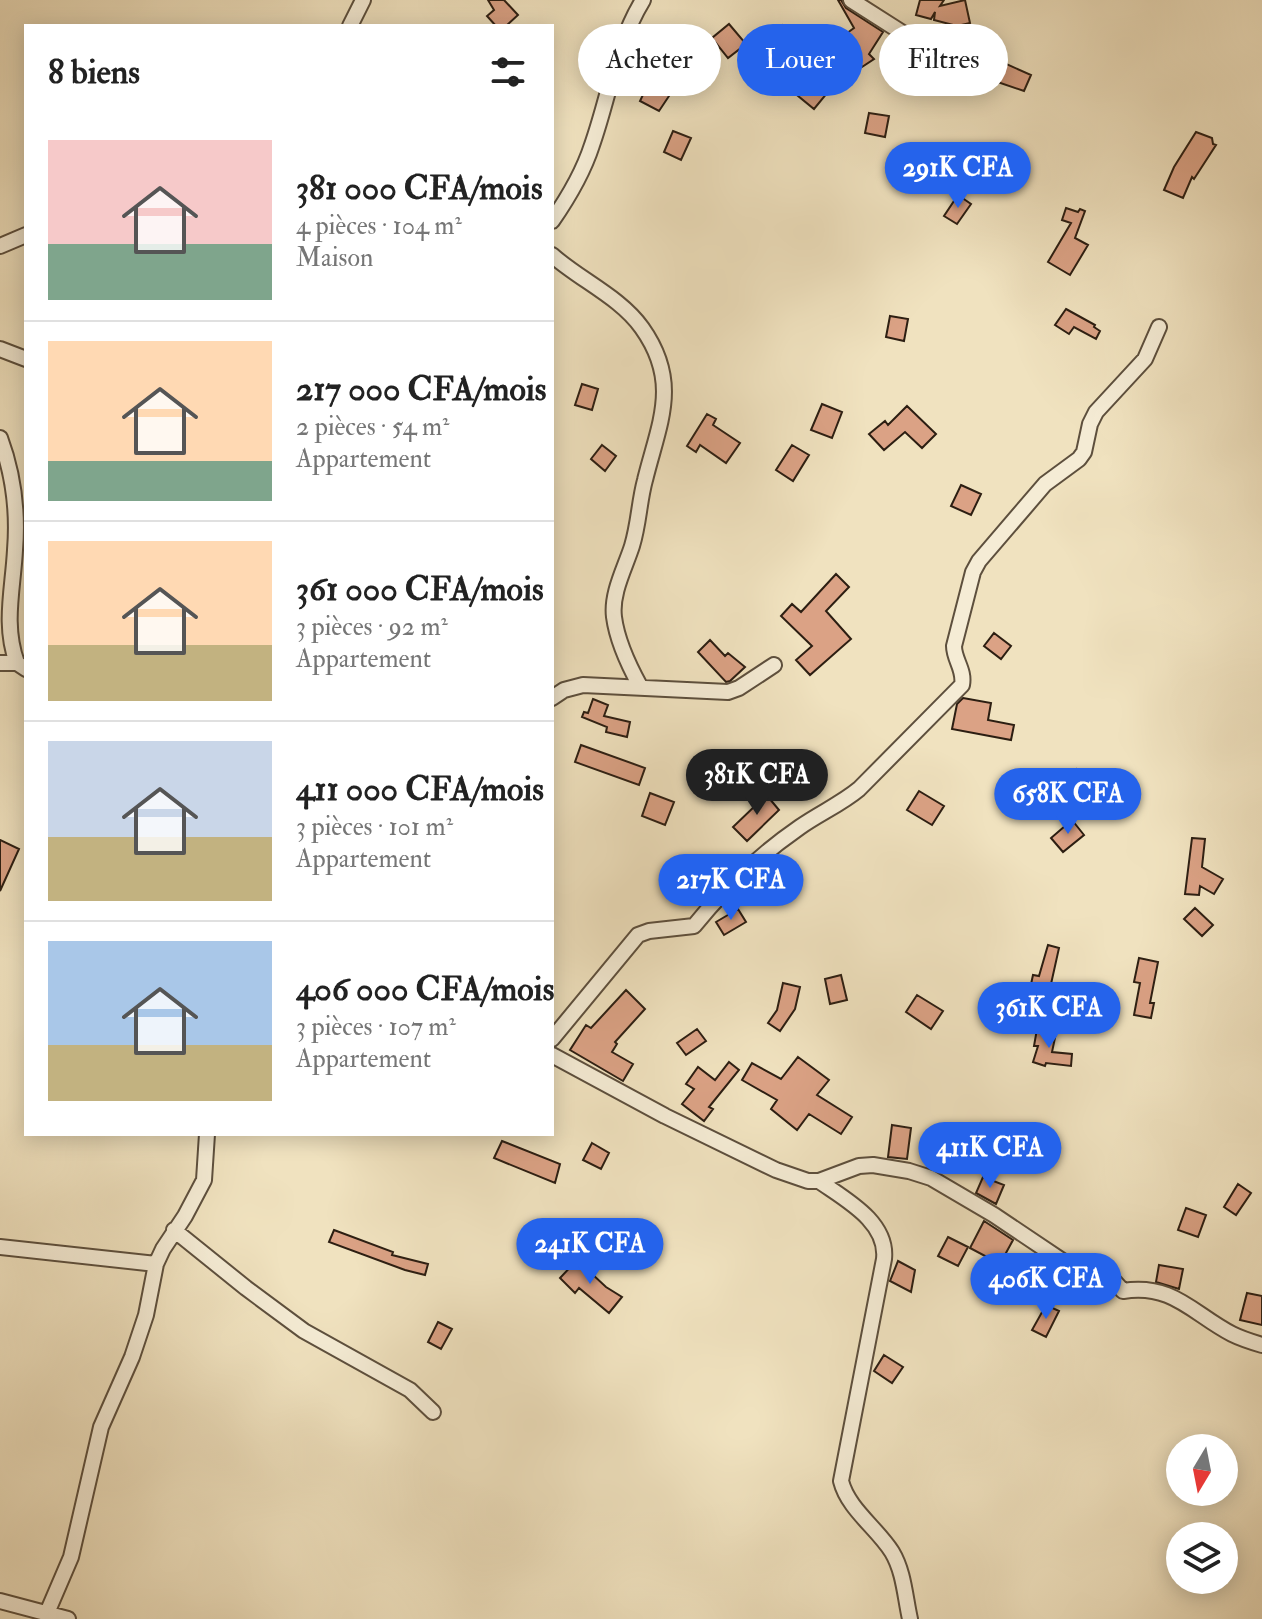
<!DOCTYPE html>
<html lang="fr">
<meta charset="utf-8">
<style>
body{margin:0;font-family:"IM FELL Double Pica",serif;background:#f2f2f2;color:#222;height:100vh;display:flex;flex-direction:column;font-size:30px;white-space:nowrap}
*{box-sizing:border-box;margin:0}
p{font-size:26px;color:#767676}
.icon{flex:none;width:44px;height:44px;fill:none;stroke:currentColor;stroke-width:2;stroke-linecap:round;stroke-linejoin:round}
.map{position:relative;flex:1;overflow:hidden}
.details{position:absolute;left:24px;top:24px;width:530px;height:1112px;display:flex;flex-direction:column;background:#fff;border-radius:0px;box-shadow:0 4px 20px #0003}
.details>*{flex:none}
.top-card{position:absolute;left:578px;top:24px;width:564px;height:72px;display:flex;gap:16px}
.needle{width:52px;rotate:190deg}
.tools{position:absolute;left:1166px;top:1434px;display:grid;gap:16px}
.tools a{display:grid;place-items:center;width:72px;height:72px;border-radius:50%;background:#fff;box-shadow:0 4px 20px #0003;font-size:40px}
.price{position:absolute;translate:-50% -68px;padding:0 18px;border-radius:28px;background:#2563eb;color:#fff;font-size:26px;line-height:52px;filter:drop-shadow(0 2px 4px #0008)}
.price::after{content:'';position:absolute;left:50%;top:48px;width:24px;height:18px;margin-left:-12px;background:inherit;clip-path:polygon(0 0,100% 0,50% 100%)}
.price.on{background:#222;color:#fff}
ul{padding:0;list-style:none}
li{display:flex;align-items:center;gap:24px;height:200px;padding:0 24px}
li+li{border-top:2px solid #e0e0e0}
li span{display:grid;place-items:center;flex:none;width:224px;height:160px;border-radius:0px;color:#555}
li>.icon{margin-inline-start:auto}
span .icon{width:96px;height:96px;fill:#fffc;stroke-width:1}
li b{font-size:34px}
h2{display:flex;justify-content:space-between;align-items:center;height:96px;padding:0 24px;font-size:34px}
.pill{padding:0 28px;border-radius:36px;background:#fff;box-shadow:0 4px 20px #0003;font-size:28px;line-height:72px}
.pill.on{background:#2563eb;color:#fff}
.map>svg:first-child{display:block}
</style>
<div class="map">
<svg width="1262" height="1619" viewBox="0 0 1262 1619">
<rect width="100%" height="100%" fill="#f0e2bf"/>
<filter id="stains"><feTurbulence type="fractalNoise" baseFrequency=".0025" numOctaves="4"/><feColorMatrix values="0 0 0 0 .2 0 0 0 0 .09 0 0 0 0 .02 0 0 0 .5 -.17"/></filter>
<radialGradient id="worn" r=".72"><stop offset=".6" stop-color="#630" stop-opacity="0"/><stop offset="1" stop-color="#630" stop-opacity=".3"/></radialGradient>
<path fill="#dba285" stroke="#2c1e12" stroke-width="2" d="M488,0H504L518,15L506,26H496L487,16L494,10Z
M838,0H841L846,8L883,32L869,54L874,59L862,67L839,39L854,28Z
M920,0H944L940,6L965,0L970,23L957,26L934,20L935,12L931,19L916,15Z
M729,24L746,44L728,58L712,38Z
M782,25L801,45L767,74L759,65L778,48L768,36Z
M992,56L1005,60L1004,63L1031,75L1024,91L986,78Z
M658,63L679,81L659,111L640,101Z
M800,69L828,92L814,109L786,86Z
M869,113L889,116L885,137L865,133Z
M673,131L691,138L681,160L664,152Z
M1196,132L1212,138L1213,144L1216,145L1194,179L1192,177L1183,198L1164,190L1174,167Z
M958,195L971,204L957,224L944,216Z
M1066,208L1078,212L1080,209L1085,211L1075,238L1088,245L1070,275L1048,262L1071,223L1062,220Z
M1066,309L1095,325L1094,327L1100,331L1096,339L1074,327L1069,334L1055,325Z
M890,316L908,319L904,341L886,337Z
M582,384L598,389L592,410L575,405Z
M822,404L842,412L832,438L811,430Z
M907,406L936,434L922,448L905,432L884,450L869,434L885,421L888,425Z
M707,414L716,419L713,425L740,443L726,463L700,445L696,452L687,446Z
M602,445L616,456L605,471L591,459Z
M792,445L809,455L793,481L776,470Z
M961,485L981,494L971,515L951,506Z
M836,574L849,587L826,611L851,639L810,675L796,660L812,646L781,616L792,604L801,612Z
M994,633L1011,646L1001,659L984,646Z
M710,640L725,656L728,653L745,667L730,681L726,682L698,652Z
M963,698L991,703L988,720L1014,725L1011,740L952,729L957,704Z
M593,699L608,705L604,716L630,722L627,737L606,732L607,727L582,717L584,712L588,713Z
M581,745L645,768L639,785L575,762Z
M812,756L824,768L799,794L787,782Z
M1077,769L1090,775L1080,798L1066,792Z
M919,791L944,806L932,825L907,810Z
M764,792L779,810L747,841L733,827L757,804L754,801Z
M650,793L674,802L665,825L642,816Z
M1072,820L1084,835L1063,852L1051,838Z
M1192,838L1205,839L1202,867L1223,879L1214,894L1200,886L1199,895L1185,894Z
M0,840L19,849L0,891Z
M1195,908L1213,925L1202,936L1184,919Z
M738,909L746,922L724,935L716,922Z
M1048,945L1059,948L1049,993L1030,989L1033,975L1039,976Z
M1139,958L1158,962L1150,1003H1154L1151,1018L1134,1015L1140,983L1134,982Z
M841,975L847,1000L830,1004L825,979Z
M783,983L800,987L795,1009L780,1031L768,1023L777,1010Z
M626,990L645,1009L615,1042L617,1044L612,1052L633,1064L623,1081L570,1050L586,1025L591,1028Z
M917,995L943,1011L931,1029L906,1012Z
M697,1029L706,1041L686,1055L677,1043Z
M1037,1029L1056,1033L1052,1052L1072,1054L1071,1066L1046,1063L1045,1066L1033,1062L1038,1046H1034Z
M798,1057L829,1080L817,1095L852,1117L841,1134L809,1114L797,1130L771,1109L777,1100L742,1080L752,1063L781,1079Z
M729,1062L739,1070L709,1107L713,1109L704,1121L682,1104L694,1089L686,1084L698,1067L715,1080Z
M892,1125L911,1128L907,1159L888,1157Z
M502,1141L560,1164L555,1183L494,1158Z
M592,1143L609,1153L601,1169L583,1160Z
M983,1177L1004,1185L996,1204L976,1193Z
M1238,1184L1251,1193L1236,1215L1224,1207Z
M1186,1208L1206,1215L1198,1237L1178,1230Z
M984,1221L1013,1240L1000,1264L970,1248Z
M334,1230L393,1252L392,1255L428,1264L425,1275L405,1270L329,1242Z
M948,1237L968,1247L958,1266L938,1256Z
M577,1260L606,1287L622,1297L609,1313L579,1288L575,1293L560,1278Z
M898,1261L915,1270L911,1292L890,1281Z
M1159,1265L1183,1269L1179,1289L1156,1282Z
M1247,1293L1262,1296V1325L1240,1320Z
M1046,1305L1059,1311L1046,1337L1032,1330Z
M438,1322L452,1329L441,1349L428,1342Z
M884,1355L903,1367L892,1383L874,1371Z"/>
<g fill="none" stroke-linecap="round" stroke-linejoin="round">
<defs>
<path id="minor" d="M851,0L909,37
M350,26L363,0
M552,221C568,198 583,173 592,145C609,97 616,44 643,0
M0,246L26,235
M552,255C580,280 620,297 642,328C681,383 659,423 645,480C639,502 639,523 632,546C625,568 611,593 614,617C617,640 629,666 640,686
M0,349L26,359
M0,438C13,473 18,513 15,550C13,589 3,625 17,663
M0,663H17L26,669
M552,698L564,690L583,685L728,692L739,688L774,665
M552,1039L638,935L649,931L694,926C726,886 758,856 800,827C820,813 841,804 859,789L962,685C965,670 954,660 954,646L973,572L979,561L1045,484L1079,459L1084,452L1090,424L1096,412L1145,359L1159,327
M552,1055L665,1116L776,1170L808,1181H819L859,1166L873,1165L909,1171L931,1178L994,1215L1070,1266L1103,1269L1123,1291C1173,1283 1193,1314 1232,1334C1242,1339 1252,1342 1262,1345
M819,1181C846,1200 888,1222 884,1259L841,1481C848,1509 877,1528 892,1552C904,1572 905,1597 910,1619
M174,1230L246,1288L304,1331L410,1390L433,1412
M0,1247L156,1264
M0,1601L68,1619
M47,1613L71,1557L101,1427L132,1357L146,1315L156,1264L163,1249L185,1216L204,1180L207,1134"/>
</defs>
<use href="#minor" stroke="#5d4f3d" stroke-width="18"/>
<use href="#minor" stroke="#f5ecd5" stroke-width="14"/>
</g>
<rect width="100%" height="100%" filter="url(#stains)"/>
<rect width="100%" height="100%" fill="url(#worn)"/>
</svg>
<div class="tools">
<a><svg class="needle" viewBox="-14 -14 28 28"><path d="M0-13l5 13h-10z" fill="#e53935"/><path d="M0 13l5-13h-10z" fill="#767676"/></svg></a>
<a><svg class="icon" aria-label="layers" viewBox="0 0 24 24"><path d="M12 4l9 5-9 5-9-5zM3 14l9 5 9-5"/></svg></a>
</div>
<b class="price" style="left:958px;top:210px">291K CFA</b>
<b class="price on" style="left:757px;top:817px">381K CFA</b>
<b class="price" style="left:1068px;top:836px">658K CFA</b>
<b class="price" style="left:731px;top:922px">217K CFA</b>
<b class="price" style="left:1049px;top:1050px">361K CFA</b>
<b class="price" style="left:990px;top:1190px">411K CFA</b>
<b class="price" style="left:590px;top:1286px">241K CFA</b>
<b class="price" style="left:1046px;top:1321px">406K CFA</b>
<div class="top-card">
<a class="pill">Acheter</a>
<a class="pill on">Louer</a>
<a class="pill">Filtres</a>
</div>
<section class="details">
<h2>8 biens<svg class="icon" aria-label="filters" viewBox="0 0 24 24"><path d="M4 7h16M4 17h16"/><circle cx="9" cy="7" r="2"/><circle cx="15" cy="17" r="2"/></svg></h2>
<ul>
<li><span style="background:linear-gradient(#f6c9c9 65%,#7fa58c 0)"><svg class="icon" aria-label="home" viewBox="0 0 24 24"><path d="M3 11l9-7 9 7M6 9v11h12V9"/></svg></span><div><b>381 000 CFA/mois</b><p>4 pièces · 104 m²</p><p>Maison</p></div></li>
<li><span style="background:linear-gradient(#ffd9b3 75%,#7fa58c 0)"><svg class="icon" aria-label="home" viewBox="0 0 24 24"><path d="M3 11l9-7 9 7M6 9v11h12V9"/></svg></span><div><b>217 000 CFA/mois</b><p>2 pièces · 54 m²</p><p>Appartement</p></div></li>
<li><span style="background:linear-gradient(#ffd9b3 65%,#c2b280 0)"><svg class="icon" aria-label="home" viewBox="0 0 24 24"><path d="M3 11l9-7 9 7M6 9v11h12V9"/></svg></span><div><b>361 000 CFA/mois</b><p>3 pièces · 92 m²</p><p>Appartement</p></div></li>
<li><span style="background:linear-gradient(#c9d6e8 60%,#c2b280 0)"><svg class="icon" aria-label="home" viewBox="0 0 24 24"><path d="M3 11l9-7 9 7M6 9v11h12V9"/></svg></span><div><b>411 000 CFA/mois</b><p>3 pièces · 101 m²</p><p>Appartement</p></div></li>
<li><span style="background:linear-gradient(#a9c7e8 65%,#c2b280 0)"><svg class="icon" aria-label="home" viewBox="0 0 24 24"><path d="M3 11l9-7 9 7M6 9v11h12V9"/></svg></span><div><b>406 000 CFA/mois</b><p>3 pièces · 107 m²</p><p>Appartement</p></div></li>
</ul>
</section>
</div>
